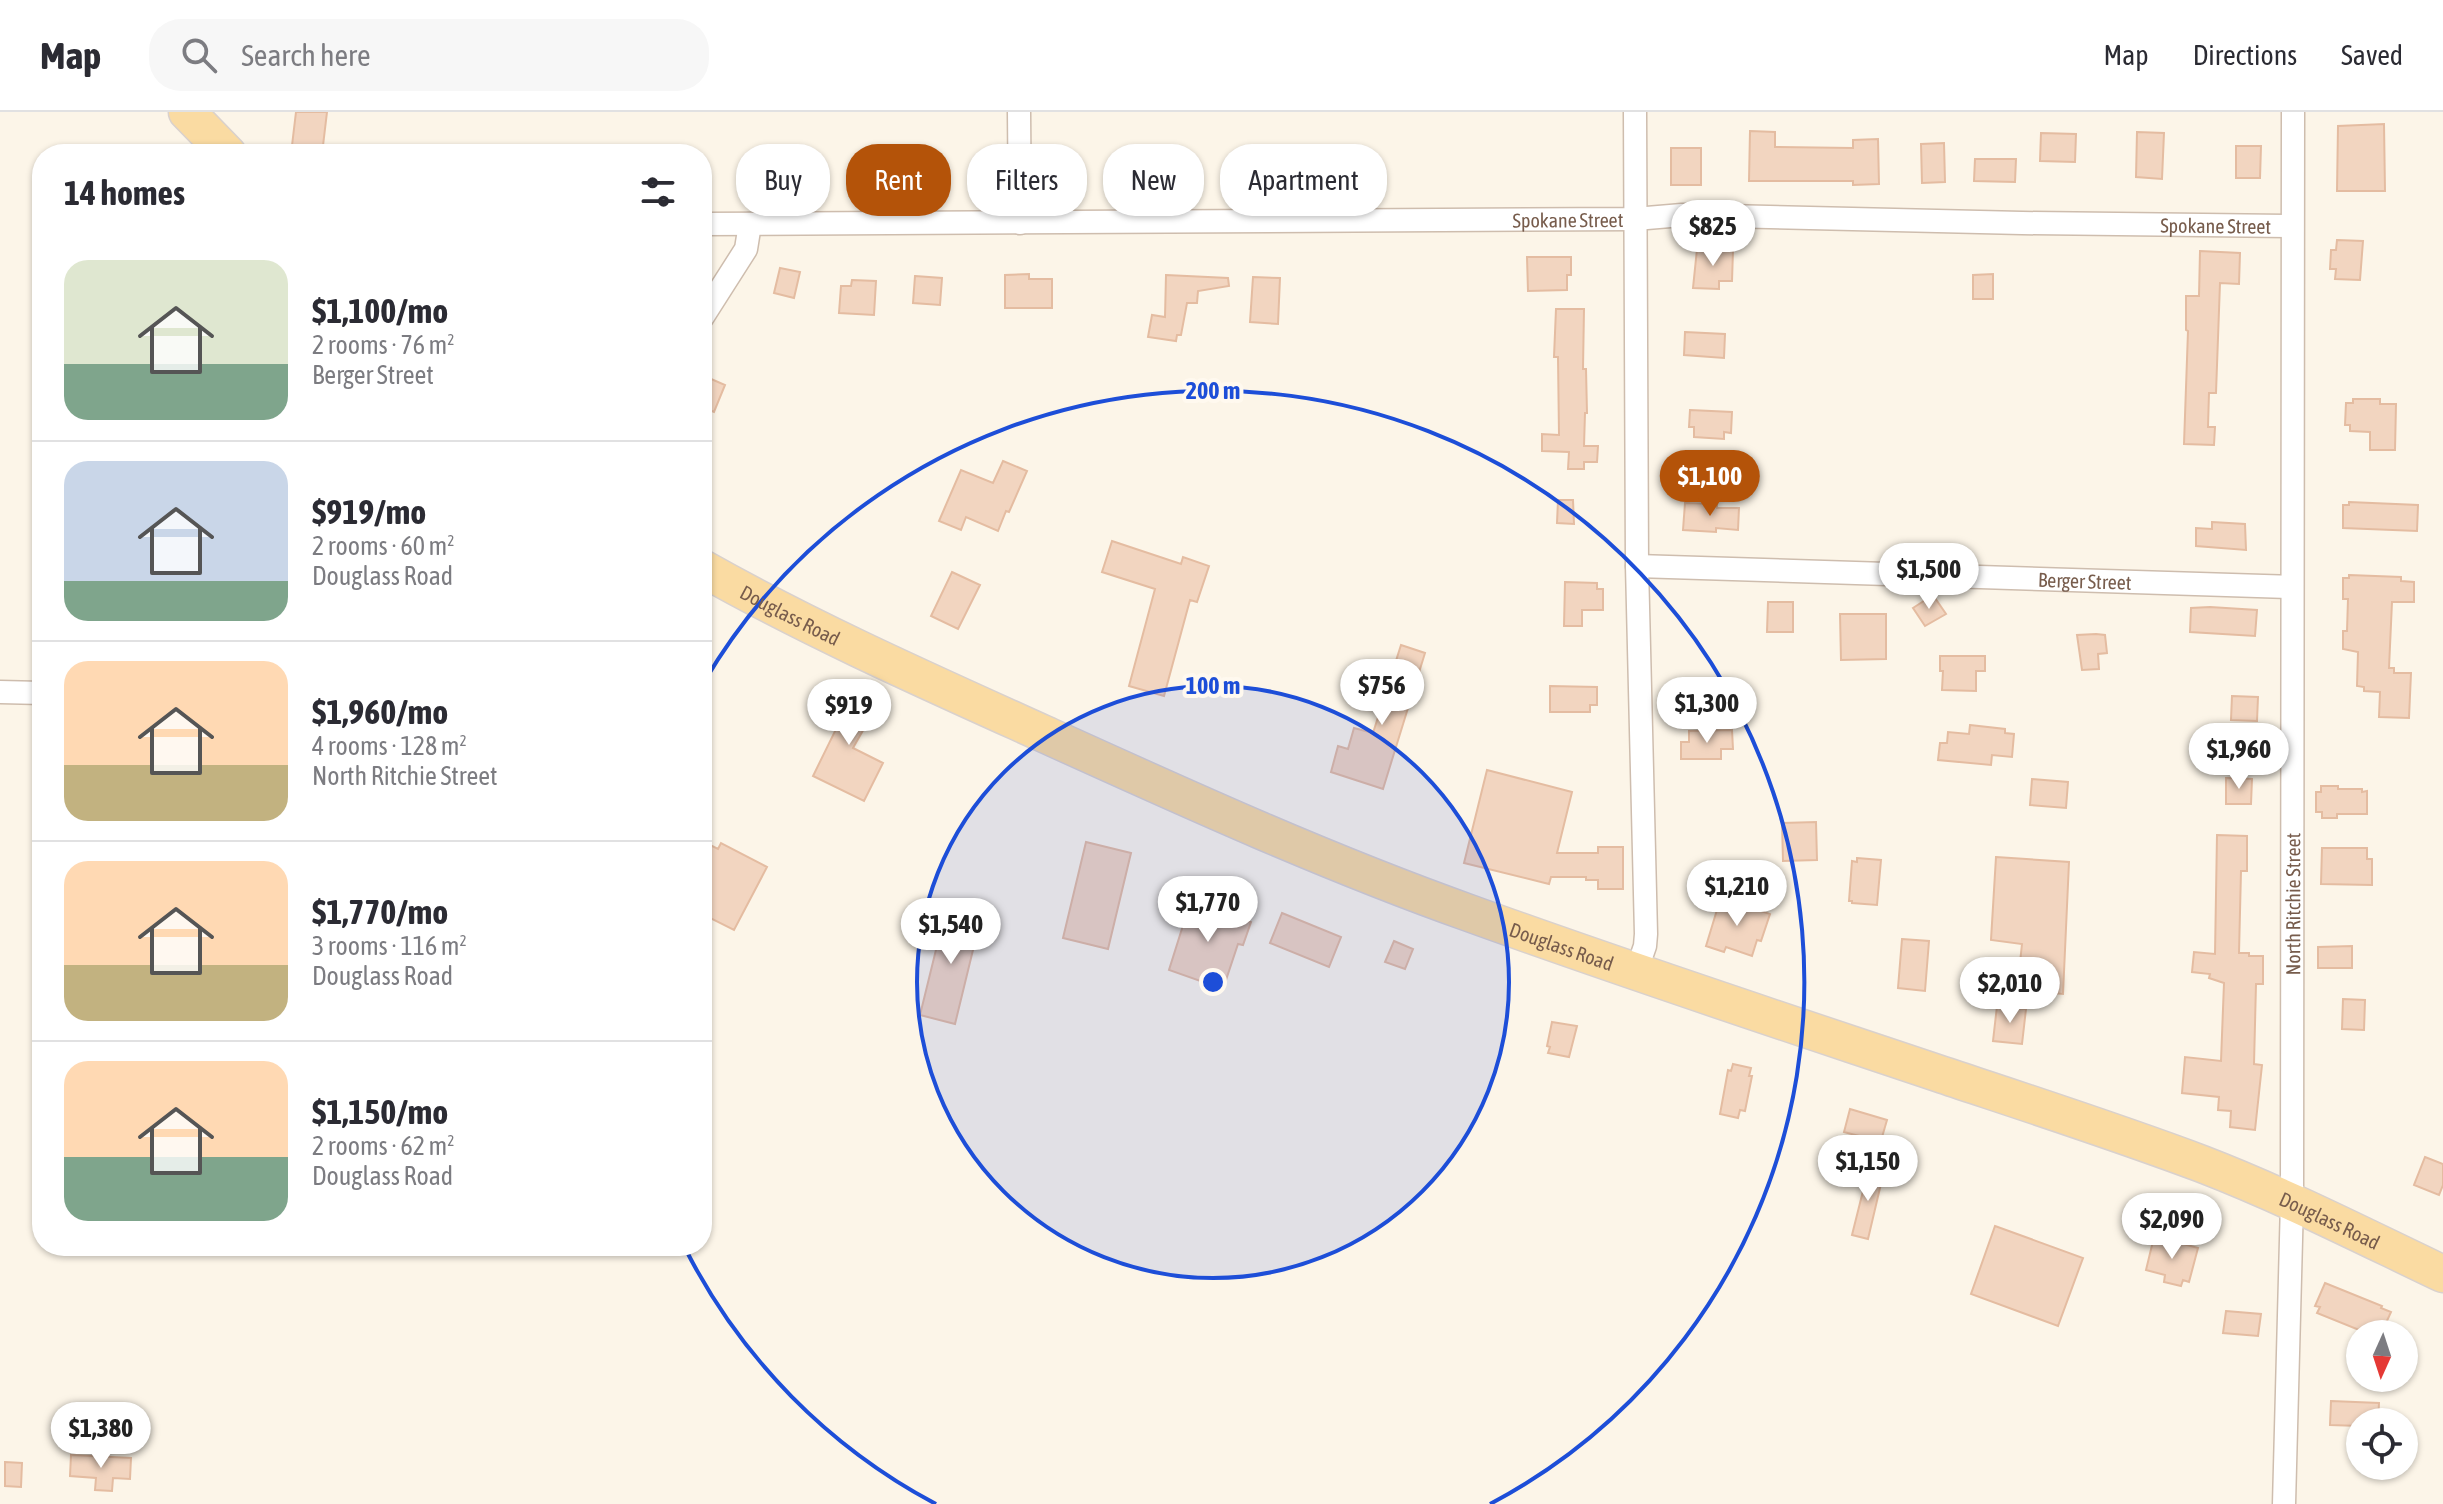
<!DOCTYPE html>
<meta charset="utf-8">
<style>
body{margin:0;font-family:"Asap Condensed",sans-serif;background:#f7f7f7;color:#2b2b33;height:100vh;display:flex;flex-direction:column;font-size:30px;white-space:nowrap}
*{box-sizing:border-box;margin:0}
p{font-size:26px;color:#7c7c81}
.icon{flex:none;width:44px;height:44px;fill:none;stroke:currentColor;stroke-width:2;stroke-linecap:round;stroke-linejoin:round}
.map{position:relative;flex:1;overflow:hidden}
.details{position:absolute;left:32px;top:32px;width:680px;height:1112px;display:flex;flex-direction:column;background:#fff;border-radius:32px;box-shadow:0 2px 6px #0004}
.details>*{flex:none}
.guide{position:absolute;left:736px;top:32px;width:760px;height:72px;display:flex;gap:16px}
.needle{width:52px;rotate:183deg}
.fabs{position:absolute;left:2346px;top:1208px;display:grid;gap:16px}
.fabs a{display:grid;place-items:center;width:72px;height:72px;border-radius:50%;background:#fff;box-shadow:0 2px 6px #0004;font-size:40px}
.price{position:absolute;translate:-50% -68px;padding:0 18px;border-radius:28px;background:#fff;color:#222;font-size:26px;line-height:52px;filter:drop-shadow(0 2px 4px #0008)}
.price::after{content:'';position:absolute;left:50%;top:48px;width:24px;height:18px;margin-left:-12px;background:inherit;clip-path:polygon(0 0,100% 0,50% 100%)}
.price.current{background:#b45309;color:#fff}
ul{padding:0;list-style:none}
li{display:flex;align-items:center;gap:24px;height:200px;padding:0 32px}
li+li{border-top:2px solid #e1e1e2}
li span{display:grid;place-items:center;flex:none;width:224px;height:160px;border-radius:24px;color:#555}
li>.icon{margin-inline-start:auto}
span .icon{width:96px;height:96px;fill:#fffc;stroke-width:1}
li b{font-size:34px}
h2{display:flex;justify-content:space-between;align-items:center;height:96px;padding:0 32px;font-size:34px}
.pill{padding:0 28px;border-radius:32px;background:#fff;box-shadow:0 2px 6px #0004;font-size:28px;line-height:72px}
.pill.current{background:#b45309;color:#fff}
header{display:flex;align-items:center;gap:48px;box-sizing:border-box;height:112px;padding:0 40px;background:#fff;border-bottom:2px solid #e1e1e2}
header strong{font-size:38px}
nav{display:flex;gap:44px;margin-inline-start:auto;font-size:28px}
.search{width:560px;height:72px;background:#f7f7f7;display:flex;align-items:center;gap:20px;box-sizing:border-box;padding:0 28px;border-radius:32px;color:#7c7c81;font-size:30px}
.map>svg:first-child{display:block}
</style>
<header>
<strong>Map</strong>
<div class="search"><svg class="icon" aria-label="search" viewBox="0 0 24 24"><circle cx="10" cy="10" r="6"/><path d="M15 15l6 6"/></svg>Search here</div>
<nav><a>Map</a><a>Directions</a><a>Saved</a></nav>
</header>
<div class="map">
<svg width="2443" height="1392" viewBox="0 0 2443 1392">
<rect width="100%" height="100%" fill="#fcf5e8"/>
<path fill="#f2d5c0" stroke="#e4bca1" stroke-width="2" d="M296,0H327L322,42H291Z
M2384,12L2385,79H2337L2338,14Z
M1750,19L1775,20V35L1853,36V28L1878,27L1879,72L1853,73V69H1749Z
M2137,20L2164,21L2162,67L2136,65Z
M2041,21L2076,22L2075,50L2040,49Z
M1944,31L1945,70L1922,71L1921,32Z
M2236,34H2261L2260,66H2236Z
M1671,36H1701V73H1671Z
M1975,47H2016L2015,70L1974,69Z
M2337,128L2363,129L2360,168L2335,167L2336,157H2330L2331,138H2336Z
M1697,137L1733,138L1732,169H1719V177L1693,176Z
M2200,139L2240,141L2239,172L2220,171L2216,281H2209L2208,315H2215L2214,333L2184,332L2188,219L2186,218V184H2199Z
M1527,145H1571V163H1567V178L1528,179Z
M780,156L800,160L794,186L774,181Z
M1029,162V167H1052V196H1005V163Z
M1993,162V187H1973V163Z
M1166,163L1228,166L1229,174L1198,179L1197,191H1187L1181,223H1177L1176,229L1148,225L1152,203L1165,205Z
M915,164L942,166L940,193L913,191Z
M1253,165L1280,166L1278,212L1250,210Z
M852,168L876,169L874,203L839,201L841,174H851Z
M1556,197H1584L1583,257H1586L1587,301H1585L1584,334H1598L1597,350H1584V357H1568L1569,340L1542,339V322L1559,323L1558,245H1554Z
M1685,220L1725,222L1724,246L1684,243Z
M702,263L725,273L714,300L702,295Z
M2353,287H2380V292H2396L2395,338H2370V320L2350,319V313H2345L2346,291H2353Z
M1690,298L1732,300L1731,321L1724,320V327L1694,325V315H1689Z
M1003,349L1027,359L1009,400L1006,399L998,419L966,405L961,418L939,409L961,358L993,371Z
M1558,388H1573L1574,412L1557,411Z
M2349,390L2418,393L2417,419L2343,416V393H2349Z
M1685,391L1717,392V396H1739L1738,418L1716,416V420L1683,418Z
M2212,410L2245,412L2246,438L2196,434V416L2212,417Z
M1112,429L1181,452L1183,445L1209,454L1197,490L1190,488L1164,584L1129,574L1155,477L1102,460Z
M952,460L980,473L958,517L931,504Z
M2349,463L2401,465V469L2414,470V490H2392L2389,556H2394V561H2411L2409,606L2379,605L2380,580L2364,579V575L2357,574L2358,540L2343,537V519H2347L2348,487H2343V466H2349Z
M1565,470L1597,471V477H1603V498H1582V514H1564Z
M1933,483L1946,502L1925,514L1913,496Z
M1768,490H1793V520H1767Z
M2210,495L2257,498L2255,524L2190,520L2191,496Z
M1840,502H1886V547L1841,548Z
M2096,522L2105,523L2107,541L2098,542L2099,557L2082,558L2077,523Z
M1401,533L1425,541L1383,677L1331,660L1338,634L1348,637L1354,616L1373,621Z
M1940,544H1985V559H1976V579L1942,578L1943,559H1940Z
M837,572L877,594L853,636L883,651L864,689L813,664L843,603L825,593Z
M1550,574L1597,575V593H1590V600H1550Z
M2232,584L2258,585L2257,609L2231,608Z
M1970,613L2005,617V621L2014,622L2012,645L1992,643L1991,653L1938,648L1940,631H1947L1948,620L1969,622Z
M1732,618L1733,637H1721V647H1681V630H1689V619Z
M1487,658L1572,680L1557,741H1598V735H1623V777H1598V768H1586V765H1551L1549,772L1464,751Z
M2226,666L2252,667L2251,692H2226Z
M2032,667L2068,670L2066,696L2030,693Z
M2321,674H2338V677H2362V680L2367,679V702H2337V706H2322V700H2316V680H2321Z
M1816,710L1817,748L1783,749L1782,711Z
M2217,723L2247,724V759H2241L2239,841H2249V844H2263V872H2256L2254,952L2262,953L2255,1018L2230,1015L2231,999L2218,998L2219,985L2182,981L2185,945L2221,949L2224,871L2209,866L2210,862L2192,860L2194,840L2215,842Z
M702,729L718,737L721,731L767,755L734,818L702,802Z
M1086,730L1131,741L1108,837L1063,826Z
M2322,736H2367V747H2372V773L2321,772Z
M1996,745L2069,750L2063,882L2017,878L2022,832L1991,828Z
M1857,746L1881,748L1877,793L1852,791V789H1849L1852,749L1857,750Z
M1191,788L1251,810L1243,833L1238,832L1223,877L1169,858Z
M1720,788L1737,794L1738,791L1770,802L1761,829L1757,828L1752,844L1726,835L1724,840L1706,834Z
M946,797L981,805L955,912L920,903Z
M1282,801L1341,825L1329,855L1270,831Z
M1902,827L1929,829L1925,879L1898,876Z
M1394,829L1413,837L1405,857L1385,850Z
M2352,834V856H2318V835Z
M2343,887L2365,888L2364,918L2342,917Z
M1997,894L2026,897L2022,932L1993,929Z
M1552,910L1577,914L1569,945L1548,941L1550,935L1547,934Z
M1733,952L1751,956L1749,964H1752L1745,999L1740,998L1738,1006L1720,1002L1728,958L1731,959Z
M1850,997L1887,1008L1878,1039L1857,1033L1859,1024L1844,1020Z
M2425,1045L2443,1052V1073L2439,1083L2414,1073Z
M1869,1055L1884,1059L1868,1127L1852,1123Z
M1995,1114L2083,1146L2058,1214L1971,1182Z
M2169,1128L2198,1136L2189,1170L2183,1168L2181,1174L2164,1170L2165,1163L2146,1158L2153,1129L2168,1133Z
M2325,1171L2382,1194L2381,1196L2391,1200L2381,1222H2369L2317,1201L2320,1195L2315,1194Z
M2226,1199L2261,1202L2258,1224L2223,1221Z
M2331,1289L2379,1291L2378,1310H2360V1314L2330,1313Z
M71,1343L131,1346L130,1367L113,1366L112,1379L95,1378L96,1366L70,1364Z
M5,1350L22,1351L21,1375L5,1374Z"/>
<g fill="none" stroke-linecap="round" stroke-linejoin="round">
<defs>
<g id="minor">
<path d="M1019,0L1020,111"/>
<path d="M1635,0L1637,454L1646,822L1645,834L1636,860"/>
<path id="s1" d="M702,112L1635,107L1682,103L2022,111L2291,114"/>
<path d="M702,206L746,137L750,112"/>
<path id="s2" d="M1637,454L2292,475"/>
<path d="M0,580L42,581"/>
<path id="s3" d="M2284,1392L2292,1090L2293,0"/>
</g>
<g id="primary">
<path d="M187,0L228,42"/>
<path id="s4" d="M702,456C812,518 927,569 1042,621C1183,685 1323,749 1469,801C1626,858 1785,910 1943,963C2030,992 2117,1020 2202,1052C2285,1084 2363,1124 2443,1162"/>
</g>
</defs>
<use href="#minor" stroke="#cebdae" stroke-width="25"/>
<use href="#primary" stroke="#d9d1cd" stroke-width="39"/>
<use href="#minor" stroke="#fff" stroke-width="22"/>
<use href="#primary" stroke="#fadba2" stroke-width="36"/>
</g>
<circle cx="1213" cy="870" r="296" fill="#1d4ed8" fill-opacity=".12"/>
<g fill="none" stroke="#1d4ed8" stroke-width="4">
<circle cx="1213" cy="870" r="296"/>
<path d="M936 1392A591 591 0 0 1 686 1138M704 570A591 591 0 1 1 1490 1392"/>
</g>
<g text-anchor="middle" dominant-baseline="central" stroke-width="8" stroke-linejoin="round" paint-order="stroke">
<g font-size="20" fill="#775c4c" stroke="#fff9ef">
<text stroke="none"><textPath href="#s1" startOffset="866">Spokane Street</textPath></text>
<text stroke="none"><textPath href="#s1" startOffset="1514">Spokane Street</textPath></text>
<text stroke="none"><textPath href="#s2" startOffset="448">Berger Street</textPath></text>
<text stroke="none"><textPath href="#s4" startOffset="100">Douglass Road</textPath></text>
<text stroke="none"><textPath href="#s3" startOffset="600">North Ritchie Street</textPath></text>
<text stroke="none"><textPath href="#s4" startOffset="940">Douglass Road</textPath></text>
<text stroke="none"><textPath href="#s4" startOffset="1756">Douglass Road</textPath></text>
</g>
</g>
<circle cx="1213" cy="870" r="12" fill="#1d4ed8" stroke="#fff9ef" stroke-width="4"/>
<g font-size="24" text-anchor="middle" font-weight="bold" fill="#1d4ed8" stroke="#fff9ef" stroke-width="8" stroke-linejoin="round" paint-order="stroke">
<text x="1213" y="287">200 m</text>
<text x="1213" y="582">100 m</text>
</g>
</svg>
<div class="fabs">
<a><svg class="needle" viewBox="-14 -14 28 28"><path d="M0-13l5 13h-10z" fill="#e53935"/><path d="M0 13l5-13h-10z" fill="#7c7c81"/></svg></a>
<a><svg class="icon" aria-label="locate" viewBox="0 0 24 24"><circle cx="12" cy="12" r="6"/><path d="M12 2v4M12 18v4M2 12h4M18 12h4"/></svg></a>
</div>
<b class="price" style="left:1713px;top:156px">$825</b>
<b class="price current" style="left:1710px;top:406px">$1,100</b>
<b class="price" style="left:1929px;top:499px">$1,500</b>
<b class="price" style="left:1382px;top:615px">$756</b>
<b class="price" style="left:1707px;top:633px">$1,300</b>
<b class="price" style="left:849px;top:635px">$919</b>
<b class="price" style="left:2239px;top:679px">$1,960</b>
<b class="price" style="left:1737px;top:816px">$1,210</b>
<b class="price" style="left:1208px;top:832px">$1,770</b>
<b class="price" style="left:951px;top:854px">$1,540</b>
<b class="price" style="left:2010px;top:913px">$2,010</b>
<b class="price" style="left:1868px;top:1091px">$1,150</b>
<b class="price" style="left:2172px;top:1149px">$2,090</b>
<b class="price" style="left:101px;top:1358px">$1,380</b>
<div class="guide">
<a class="pill">Buy</a>
<a class="pill current">Rent</a>
<a class="pill">Filters</a>
<a class="pill">New</a>
<a class="pill">Apartment</a>
</div>
<section class="details">
<h2>14 homes<svg class="icon" aria-label="filters" viewBox="0 0 24 24"><path d="M4 7h16M4 17h16"/><circle cx="9" cy="7" r="2"/><circle cx="15" cy="17" r="2"/></svg></h2>
<ul>
<li><span style="background:linear-gradient(#dfe7d0 65%,#7fa58c 0)"><svg class="icon" aria-label="home" viewBox="0 0 24 24"><path d="M3 11l9-7 9 7M6 9v11h12V9"/></svg></span><div><b>$1,100/mo</b><p>2 rooms · 76 m²</p><p>Berger Street</p></div></li>
<li><span style="background:linear-gradient(#c9d6e8 75%,#7fa58c 0)"><svg class="icon" aria-label="home" viewBox="0 0 24 24"><path d="M3 11l9-7 9 7M6 9v11h12V9"/></svg></span><div><b>$919/mo</b><p>2 rooms · 60 m²</p><p>Douglass Road</p></div></li>
<li><span style="background:linear-gradient(#ffd9b3 65%,#c2b280 0)"><svg class="icon" aria-label="home" viewBox="0 0 24 24"><path d="M3 11l9-7 9 7M6 9v11h12V9"/></svg></span><div><b>$1,960/mo</b><p>4 rooms · 128 m²</p><p>North Ritchie Street</p></div></li>
<li><span style="background:linear-gradient(#ffd9b3 65%,#c2b280 0)"><svg class="icon" aria-label="home" viewBox="0 0 24 24"><path d="M3 11l9-7 9 7M6 9v11h12V9"/></svg></span><div><b>$1,770/mo</b><p>3 rooms · 116 m²</p><p>Douglass Road</p></div></li>
<li><span style="background:linear-gradient(#ffd9b3 60%,#7fa58c 0)"><svg class="icon" aria-label="home" viewBox="0 0 24 24"><path d="M3 11l9-7 9 7M6 9v11h12V9"/></svg></span><div><b>$1,150/mo</b><p>2 rooms · 62 m²</p><p>Douglass Road</p></div></li>
</ul>
</section>
</div>
